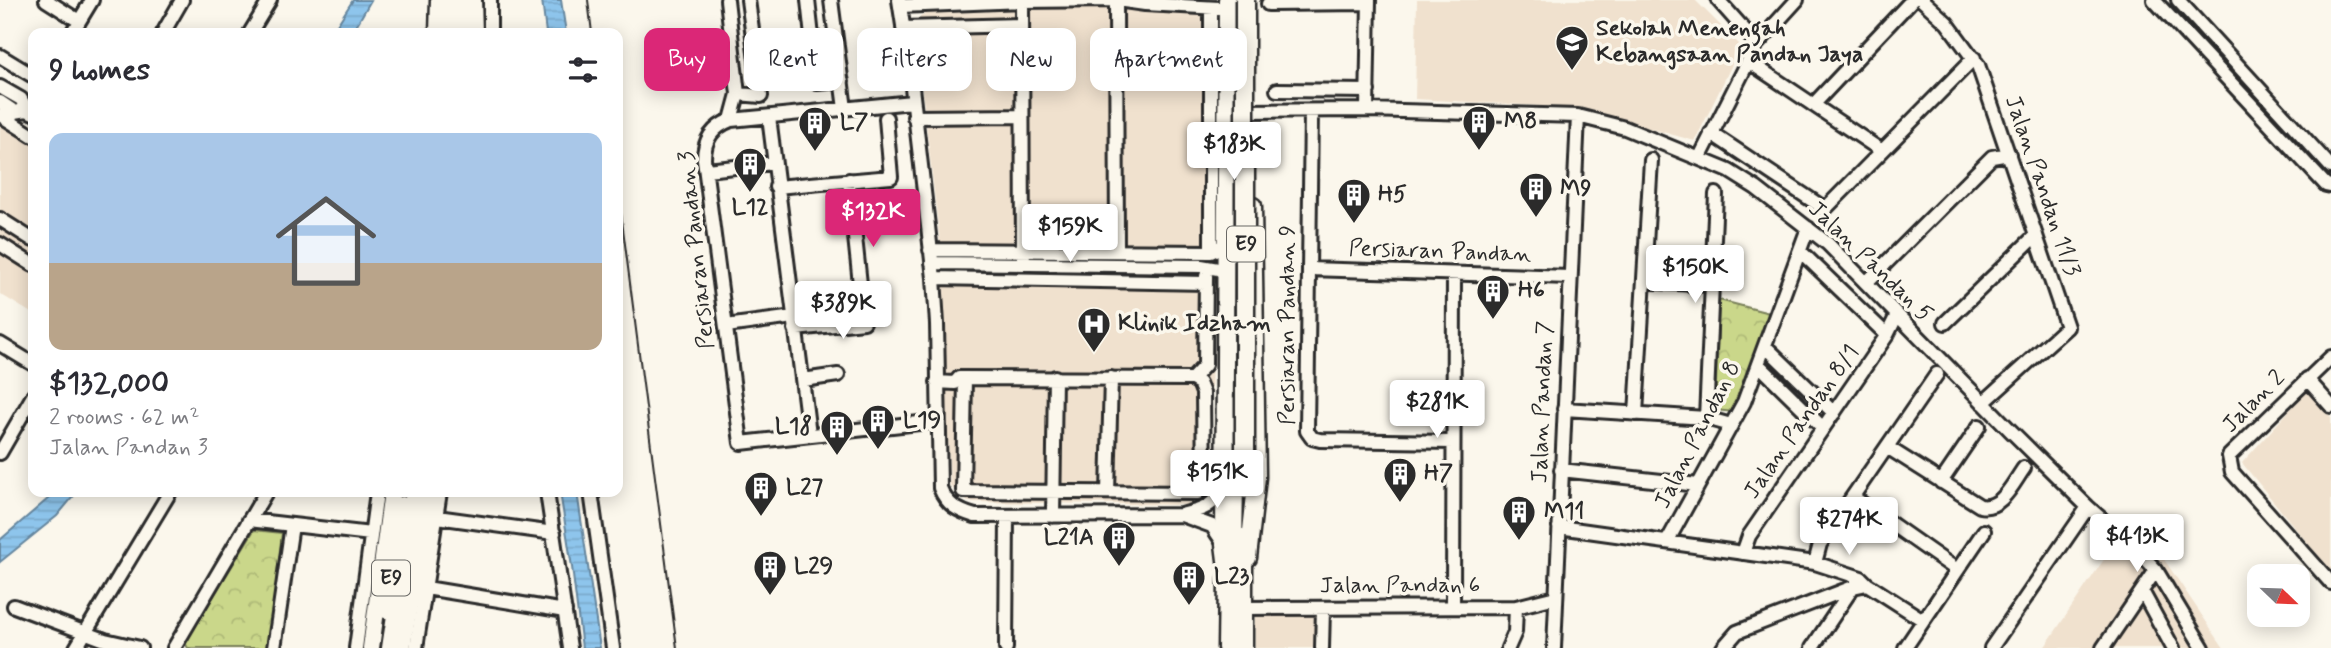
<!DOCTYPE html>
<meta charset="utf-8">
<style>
body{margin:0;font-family:Mynerve,sans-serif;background:#f7f7f7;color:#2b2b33;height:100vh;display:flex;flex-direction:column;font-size:26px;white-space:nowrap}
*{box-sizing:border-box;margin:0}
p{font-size:23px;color:#7c7c81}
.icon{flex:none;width:38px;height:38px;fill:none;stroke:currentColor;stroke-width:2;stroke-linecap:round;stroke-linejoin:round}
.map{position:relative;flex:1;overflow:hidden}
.sheet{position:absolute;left:28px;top:28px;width:595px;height:469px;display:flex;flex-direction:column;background:#fff;border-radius:14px;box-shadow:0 4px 18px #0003}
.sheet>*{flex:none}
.guide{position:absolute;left:644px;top:28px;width:665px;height:63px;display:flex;gap:14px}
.needle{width:46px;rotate:113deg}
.tools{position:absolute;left:2247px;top:564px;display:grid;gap:14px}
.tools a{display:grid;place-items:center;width:63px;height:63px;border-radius:14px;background:#fff;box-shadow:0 4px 18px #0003;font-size:35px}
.price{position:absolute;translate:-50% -60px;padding:0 16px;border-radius:7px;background:#fff;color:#222;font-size:23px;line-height:46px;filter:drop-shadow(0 2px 4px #0008)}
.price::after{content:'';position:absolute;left:50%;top:42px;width:21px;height:16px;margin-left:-10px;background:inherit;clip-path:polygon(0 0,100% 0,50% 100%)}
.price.selected{background:#db2777;color:#fff}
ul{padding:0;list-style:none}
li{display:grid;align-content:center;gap:14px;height:371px;padding:0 21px}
li span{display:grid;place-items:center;height:217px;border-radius:14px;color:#555}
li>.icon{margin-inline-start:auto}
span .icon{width:126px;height:126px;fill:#fffc;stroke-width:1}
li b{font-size:30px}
h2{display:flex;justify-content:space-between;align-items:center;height:84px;padding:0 21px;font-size:30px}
.pill{padding:0 24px;border-radius:14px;background:#fff;box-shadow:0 4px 18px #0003;font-size:24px;line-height:63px}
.pill.selected{background:#db2777;color:#fff}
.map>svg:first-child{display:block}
</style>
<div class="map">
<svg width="2331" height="648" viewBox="0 0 2331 648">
<defs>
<pattern id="forest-crowns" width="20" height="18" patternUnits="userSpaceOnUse" patternTransform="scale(1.75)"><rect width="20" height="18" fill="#cad78a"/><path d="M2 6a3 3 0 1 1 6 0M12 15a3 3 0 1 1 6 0" fill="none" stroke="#aeb977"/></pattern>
<pattern id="water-rules" width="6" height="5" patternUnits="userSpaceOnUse" patternTransform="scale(1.75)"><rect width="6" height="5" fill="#8ec5ec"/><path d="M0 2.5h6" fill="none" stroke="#7ba9cb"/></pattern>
</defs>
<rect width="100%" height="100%" fill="#fbf7ec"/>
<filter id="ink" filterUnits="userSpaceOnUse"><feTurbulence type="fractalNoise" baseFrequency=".0143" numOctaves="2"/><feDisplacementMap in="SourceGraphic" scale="14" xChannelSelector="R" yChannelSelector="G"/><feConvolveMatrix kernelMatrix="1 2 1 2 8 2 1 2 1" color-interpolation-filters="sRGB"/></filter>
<g filter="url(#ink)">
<path fill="#f0e1ce" d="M1417,0H1695L1741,46L1695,141L1577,108L1415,99Z
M1216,3L1210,496L1186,505L968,502L950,486L940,242L914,21L933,9Z
M0,105L33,125V314L0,294Z
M2307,391L2331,417V572L2242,463Z
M2134,515L2224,648H2044Z
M1255,611L1319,612V648H1255Z"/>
<path fill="url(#forest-crowns)" stroke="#7a815a" stroke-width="2" d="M1719,300L1773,314L1734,412L1715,410Z
M254,530L282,533L268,648H188L185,643Z"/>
<path fill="url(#water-rules)" stroke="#66879f" stroke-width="2" d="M353,0H371L352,33H332Z
M542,0H561L566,33H546Z
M56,492H77L57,516L0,562V540Z
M560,492H577L600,648H582L572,567Z"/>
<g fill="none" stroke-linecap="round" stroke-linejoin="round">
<defs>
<path id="minor" d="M46,0L79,21
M490,0V33
M727,0L738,94L761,96L748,0
M808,0L817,83L842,81
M831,0L845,109
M899,0L910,70L934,278L937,324L940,488C947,505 958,511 975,516L1181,515C1201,510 1215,507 1222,487
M1116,0L1117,251
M1117,0L1145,4L1219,8
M1718,0L1757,44
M1922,0L1947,23L1978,65L2067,327L1983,403
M2154,0L2326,185L2331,186
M2178,0L2331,167
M1022,1L1023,259
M1268,4L1369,3
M900,6L1022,1L1112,0
M903,28L1022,25
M72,33L92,0
M163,33L182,0
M250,33L270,0
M0,56L33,76
M1748,61L1882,151
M0,87L21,99L27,110L33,113
M1277,90L1368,91
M0,102L15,112L27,110
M912,102L731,120C713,127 704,139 704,159L741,443L937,421
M1813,105L1912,0
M1367,110L1369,0
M1237,111L1367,110L1578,116L1625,128L1729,171L1756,188L1828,244L2011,431L2088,507L2142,555L2156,570L2203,648
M1311,111L1307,431L1312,438L1320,440L1453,442
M0,115L33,136
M769,117L809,434
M914,117L1022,116
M731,120L738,94
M1711,133L1825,209L1974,58
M1700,157L1757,44L1797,0
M706,170L774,163
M776,187L891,177L886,118
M0,219L33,240
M0,244L33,265
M930,250L1211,252L1226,244
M1800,251L1887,335
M1211,252V8
M932,263L1201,266L1218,269L1226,274
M1309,269L1569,277
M934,278L1206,283
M1644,281L1712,285
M1866,283L1992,157L2009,154
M1945,323L2036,235
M726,326L794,317
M795,329L864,322L849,180
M0,344L33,364
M1765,346L1834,413
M2331,357L2229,456L2232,472L2331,583
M1758,364L1823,428
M965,378L963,491L1198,493L1204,485L1203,393L1199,383L1192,379
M1192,379L1205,365L1206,276
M2307,379L2331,406
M803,380L838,375
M937,382L955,383L959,378L1192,379
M1564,409L1706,418L1731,425
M1636,414L1651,160
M1706,418L1716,194
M1887,447L1980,506C2002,510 2013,483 2024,468
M0,453L33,396
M1561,470L1698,485
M1941,482L1979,426
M547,492L570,648
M591,492L613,648
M1108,492L1111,378
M1853,497L1957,570
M1182,515L1212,526L1224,544
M1053,516L1055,377
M437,517L554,533
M249,520L371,534
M1559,527L1815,563L1861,578L1867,584
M1667,542L1744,402L1808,228
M1743,553L1749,536L1887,335L1897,315
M1815,563L1820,544L1937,374
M426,588L565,611
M2142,591L2173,648
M14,606L105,640L140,648
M1453,607L1454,274
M1243,608L1516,607L1556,597
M76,648L170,492
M174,648L266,492
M274,648L292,525
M356,648L377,492
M416,648L440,492
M1006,648L1007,516
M1322,648L1323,608
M1508,648L1515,632L1516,607
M1554,648L1578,116
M1723,648L1737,632L1853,587L1867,584L1923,620
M1812,648L1853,587
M1905,648L1984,531
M1991,648L2088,507
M2103,648L2156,570"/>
<path id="major" d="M473,0L474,33
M438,33L439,0
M1248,558L1257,477L1253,206
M1227,568L1224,544L1227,0
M371,648L392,492
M402,648L428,492"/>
<path id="highway" d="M452,0V33
M464,33L465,0
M386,609L402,506
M391,648L415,492
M1227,648L1228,580L1233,548L1235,406
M1243,648V538"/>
</defs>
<use href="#minor" stroke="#2b2b2b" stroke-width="18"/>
<use href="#major" stroke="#2b2b2b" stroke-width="21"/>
<use href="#highway" stroke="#2b2b2b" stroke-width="23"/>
<use href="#minor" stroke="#fbf7ec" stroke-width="12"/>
<use href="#major" stroke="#fbf7ec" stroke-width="16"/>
<use href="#highway" stroke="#fbf7ec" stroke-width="18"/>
<path stroke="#2b2b2b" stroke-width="2" d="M588,0L592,33
M618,190L677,648"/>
<defs>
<path id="highway-bridge" d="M1245,489V0"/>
</defs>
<use href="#highway-bridge" stroke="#2b2b2b" stroke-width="23" stroke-linecap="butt"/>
<use href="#highway-bridge" stroke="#fbf7ec" stroke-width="18"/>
</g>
</g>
<defs>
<symbol id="school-pin" viewBox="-11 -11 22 30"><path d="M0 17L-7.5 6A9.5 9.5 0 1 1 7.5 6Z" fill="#2b2b2b" stroke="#fbf7ec"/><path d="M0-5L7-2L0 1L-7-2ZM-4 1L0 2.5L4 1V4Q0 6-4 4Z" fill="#fff"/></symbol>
<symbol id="building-pin" viewBox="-11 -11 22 30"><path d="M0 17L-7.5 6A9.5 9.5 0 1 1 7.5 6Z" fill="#2b2b2b" stroke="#fbf7ec"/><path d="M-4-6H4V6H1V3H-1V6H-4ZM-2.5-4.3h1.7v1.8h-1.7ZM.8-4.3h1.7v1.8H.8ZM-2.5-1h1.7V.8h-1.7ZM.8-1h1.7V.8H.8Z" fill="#fff"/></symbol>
<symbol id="hospital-pin" viewBox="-11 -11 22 30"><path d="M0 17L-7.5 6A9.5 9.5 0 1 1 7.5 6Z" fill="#2b2b2b" stroke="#fbf7ec"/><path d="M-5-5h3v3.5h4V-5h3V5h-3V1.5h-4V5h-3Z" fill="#fff"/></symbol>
</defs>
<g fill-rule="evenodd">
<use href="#school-pin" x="1553" y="23" width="38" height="52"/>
<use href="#building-pin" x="1460" y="103" width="38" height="52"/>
<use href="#building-pin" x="796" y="104" width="38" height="52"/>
<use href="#building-pin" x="731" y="145" width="38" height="52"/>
<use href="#building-pin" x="1517" y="170" width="38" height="52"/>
<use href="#building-pin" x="1335" y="176" width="38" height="52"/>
<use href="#building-pin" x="1474" y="272" width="38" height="52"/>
<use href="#hospital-pin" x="1075" y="305" width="38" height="52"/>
<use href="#building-pin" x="859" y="402" width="38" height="52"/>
<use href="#building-pin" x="818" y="408" width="38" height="52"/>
<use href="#building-pin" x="1381" y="455" width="38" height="52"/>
<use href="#building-pin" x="742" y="469" width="38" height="52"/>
<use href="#building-pin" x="1500" y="493" width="38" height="52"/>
<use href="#building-pin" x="1100" y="519" width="38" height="52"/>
<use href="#building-pin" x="751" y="548" width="38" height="52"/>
<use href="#building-pin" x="1170" y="558" width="38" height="52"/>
</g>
<g text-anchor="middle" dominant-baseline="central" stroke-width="7" stroke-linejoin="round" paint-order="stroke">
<g fill="#fbf7ec" stroke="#696865" stroke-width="2">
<rect x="1227" y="226.5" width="38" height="35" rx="5"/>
<rect x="372" y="560.5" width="38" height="35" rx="5"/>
</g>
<g font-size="21" font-weight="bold" fill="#2b2b2b">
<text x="1246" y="244">E9</text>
<text x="391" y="578">E9</text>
</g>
<g font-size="23" font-weight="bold" fill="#2b2b2b" stroke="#fbf7ec" text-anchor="start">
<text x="1596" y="29">Sekolah Menengah<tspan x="1596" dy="26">Kebangsaan Pandan Jaya</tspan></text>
<text x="1504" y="122">M8</text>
<text x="840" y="123">L7</text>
<text x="1560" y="189">M9</text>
<text x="1378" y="195">H5</text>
<text x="750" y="208" text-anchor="middle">L12</text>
<text x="1518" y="291">H6</text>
<text x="1118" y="324">Klinik Idzham</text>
<text x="903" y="421">L19</text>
<text x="812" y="427" text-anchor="end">L18</text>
<text x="1424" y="474">H7</text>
<text x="786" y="488">L27</text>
<text x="1544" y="512">M11</text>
<text x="1094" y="538" text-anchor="end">L21A</text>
<text x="794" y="567">L29</text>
<text x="1214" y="577">L23</text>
</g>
<g font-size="23" fill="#2b2b2b" stroke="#fbf7ec">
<text transform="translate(2042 186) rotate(71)">Jalan Pandan 11/3</text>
<text transform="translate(697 250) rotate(-96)">Persiaran Pandan 3</text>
<text transform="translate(1440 252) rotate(2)">Persiaran Pandan</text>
<text transform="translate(1870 262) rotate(44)">Jalan Pandan 5</text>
<text transform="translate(1288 325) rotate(-90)">Persiaran Pandan 9</text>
<text transform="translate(1543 402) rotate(-88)">Jalan Pandan 7</text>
<text transform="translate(2254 402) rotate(-45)">Jalan 2</text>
<text transform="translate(1802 422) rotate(-55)">Jalan Pandan 8/1</text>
<text transform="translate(1698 435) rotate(-63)">Jalan Pandan 8</text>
<text x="1400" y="586">Jalan Pandan 6</text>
</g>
</g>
</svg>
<div class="tools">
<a><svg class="needle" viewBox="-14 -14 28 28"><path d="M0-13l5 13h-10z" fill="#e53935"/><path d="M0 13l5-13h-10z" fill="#7c7c81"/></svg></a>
</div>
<b class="price" style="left:1234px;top:182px">$183K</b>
<b class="price selected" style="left:873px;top:249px">$132K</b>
<b class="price" style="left:1070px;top:264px">$159K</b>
<b class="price" style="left:1695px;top:305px">$150K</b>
<b class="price" style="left:843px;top:341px">$389K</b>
<b class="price" style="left:1437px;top:440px">$281K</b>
<b class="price" style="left:1217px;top:510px">$151K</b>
<b class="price" style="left:1849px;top:557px">$274K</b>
<b class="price" style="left:2137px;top:574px">$413K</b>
<div class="guide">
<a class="pill selected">Buy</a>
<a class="pill">Rent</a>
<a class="pill">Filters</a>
<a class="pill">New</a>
<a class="pill">Apartment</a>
</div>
<section class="sheet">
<h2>9 homes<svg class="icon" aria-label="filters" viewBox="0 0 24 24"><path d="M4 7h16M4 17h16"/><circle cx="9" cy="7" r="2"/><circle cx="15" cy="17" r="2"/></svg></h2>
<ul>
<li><span style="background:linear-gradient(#a9c7e8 60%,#b9a48a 0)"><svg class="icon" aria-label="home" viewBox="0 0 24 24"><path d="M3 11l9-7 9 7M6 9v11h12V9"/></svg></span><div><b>$132,000</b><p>2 rooms · 62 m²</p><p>Jalan Pandan 3</p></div></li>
</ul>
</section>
</div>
